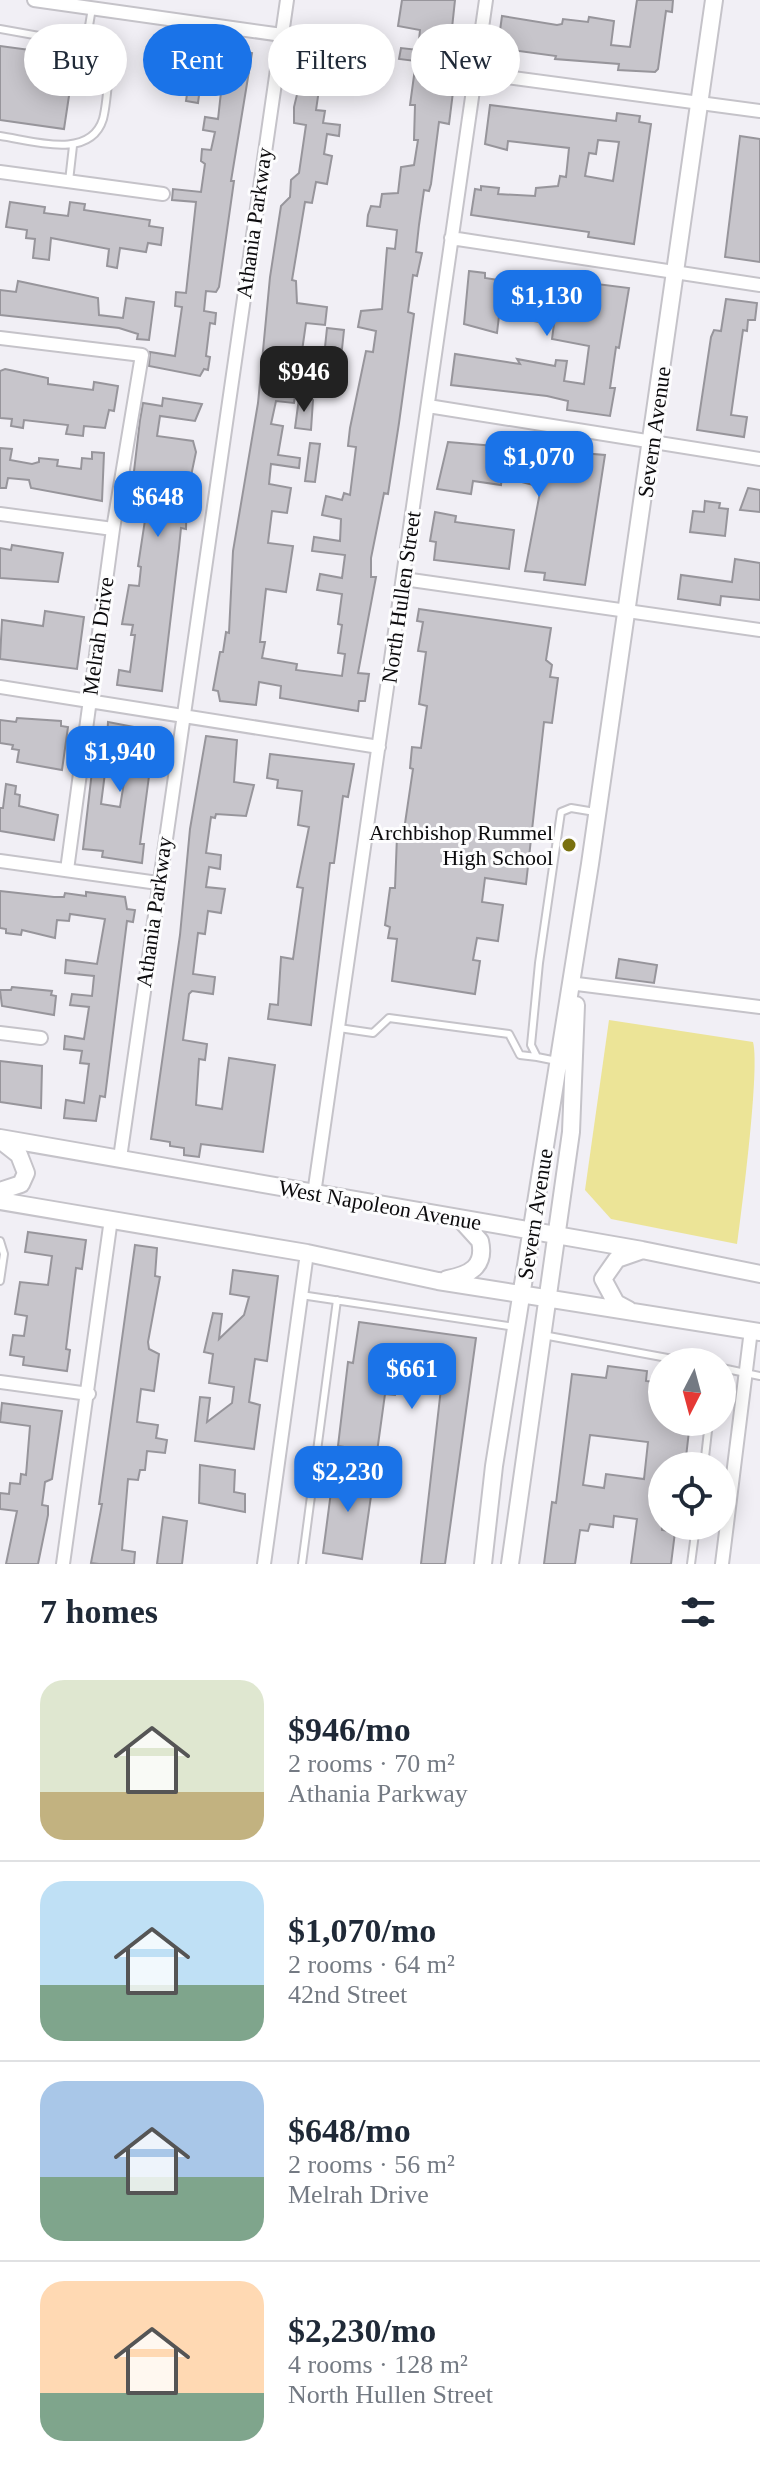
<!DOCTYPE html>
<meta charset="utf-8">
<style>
body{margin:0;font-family:Georgia,serif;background:#f6f6f7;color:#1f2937;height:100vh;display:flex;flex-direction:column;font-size:30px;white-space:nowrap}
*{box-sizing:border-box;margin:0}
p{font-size:26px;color:#747a83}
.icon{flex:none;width:44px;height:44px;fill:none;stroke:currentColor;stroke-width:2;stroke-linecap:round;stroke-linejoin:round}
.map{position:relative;height:1564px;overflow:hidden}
.details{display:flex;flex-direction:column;background:#fff;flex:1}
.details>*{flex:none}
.hud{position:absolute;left:24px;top:24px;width:712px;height:72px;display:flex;gap:16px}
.needle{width:52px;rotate:186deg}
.buttons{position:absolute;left:648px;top:1348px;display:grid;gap:16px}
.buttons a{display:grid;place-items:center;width:88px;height:88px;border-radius:50%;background:#fff;box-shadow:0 4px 20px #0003;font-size:40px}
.price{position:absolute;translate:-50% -68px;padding:0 18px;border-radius:16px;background:#1a73e8;color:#fff;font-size:26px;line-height:52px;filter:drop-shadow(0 2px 4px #0008)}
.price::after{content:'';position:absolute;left:50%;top:48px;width:24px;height:18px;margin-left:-12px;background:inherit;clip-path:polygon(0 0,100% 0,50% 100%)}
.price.active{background:#222;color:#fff}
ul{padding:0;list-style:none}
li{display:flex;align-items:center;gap:24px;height:200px;padding:0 40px}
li+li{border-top:2px solid #e0e1e3}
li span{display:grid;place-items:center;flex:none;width:224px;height:160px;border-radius:24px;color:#555}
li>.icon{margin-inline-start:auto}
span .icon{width:96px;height:96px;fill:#fffc;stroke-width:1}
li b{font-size:34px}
h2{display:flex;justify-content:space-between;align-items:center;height:96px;padding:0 40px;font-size:34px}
.chip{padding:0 28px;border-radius:36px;background:#fff;box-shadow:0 4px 20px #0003;font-size:28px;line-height:72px}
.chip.active{background:#1a73e8;color:#fff}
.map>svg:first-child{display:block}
</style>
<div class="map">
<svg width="760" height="1564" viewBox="0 0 760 1564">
<rect width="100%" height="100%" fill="#f1eff5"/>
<path fill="#ece497" d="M609,1020L753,1042C760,1068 742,1207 737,1244L611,1219L585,1190Z"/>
<path fill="#c7c5cb" stroke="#97959b" stroke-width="2" fill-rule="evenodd" d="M402,0H455L446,84H454L449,124L439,122L431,184L429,191L424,190L419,225L416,252L422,253L417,276L413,275L408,312L414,314L399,423L388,494L384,493L371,558V577H376L358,673L369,674L365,701H359L358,711L280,698L281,686L259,682L256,705L220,701L218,691L213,690L220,652H223L226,632L229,633L233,551L258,403L270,277L281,206L290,197L291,180L299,173L306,125L294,123V107L306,57L311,58L312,50L352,56L353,51L364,52L361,73L322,69L316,110L325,111L323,123L340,125L339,136L327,134L324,154L332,156L327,184L316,182L312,203L305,202L292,280L296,281L297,303L327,307L325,325L306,323L302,351L320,354L318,369L299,366L294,403L276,401L271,424L283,426L278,455L300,458L299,468L271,464L269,484L291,488L287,513L272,511L268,543L293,546L286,592L266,589L260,642H265L262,658L297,664L296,670L342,676L345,654L338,653L342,625L338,624L342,594L317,590L320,574L342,578L345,555L312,551L314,537L340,541L341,519L322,515L326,496L342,500L344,493L350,495L356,447L348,446L350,428L366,351L373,352L376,331L358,327L361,311L382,309L387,248L395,249L397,230L367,226L368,215L371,206L380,207L382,194L398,193L401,167L414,165L418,140H414L415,105H410L416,61L399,59L401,48L418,50L420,30L398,26Z
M637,0H673L672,12L666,11L658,69L655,72L618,70L619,64L555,59L556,56L505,49V46L498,45L502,16L557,25L562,24L563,19L588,22L589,17L614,21L611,45L630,47Z
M0,46L75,56L64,129L0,120Z
M210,46L252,53L231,181H234L219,287L216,292L206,291L204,311L216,313L215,324L210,323L206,356L210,357L208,370L204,369L200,376L149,366L150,352L175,356L182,307L175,306L176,292L186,293L196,202L172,200L173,189L201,192L205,164L201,161L202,149L211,150L215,132L203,130L205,117L218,119L222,83L201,80L198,103L186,101L191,67L200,68L202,55L209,56Z
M490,105L616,121L617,113L640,116L639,122L651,124L634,244L588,237L589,232L471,215L475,189L481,190V186L499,188L498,194L535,196L536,188L558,186L560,176L566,177L569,148L508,141L507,150L485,144ZM598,140L619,142L613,181L585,176L589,153L596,154Z
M740,136L760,139V262L725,257Z
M10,202L45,207L44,213L68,216L70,202L85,204L84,210L150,220L149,226L163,228L161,245L148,243L146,252L120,248L117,268L107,266L109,249L51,238L49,260L33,258L35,239L26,238L27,230L6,227Z
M469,271L485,273V278L505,281L506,275L556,287V284L580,287L589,283L629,288L619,348L616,347L610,388H615L610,416L567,410L568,401L547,396L451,385L455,354L520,364L517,359L555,366L556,360L567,361L564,381L584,384L589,346L552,339L554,324L499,316L497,333L464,324Z
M18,281L98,298L99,315L123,318L126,298L154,302L149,340L137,339L138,334L119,328L0,315V290L16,292Z
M726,299L757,303L755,320H748L747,331L743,330L731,415L747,417L744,437L697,430L711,337L714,330L721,331Z
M327,328L344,330L342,349L325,347Z
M5,369L48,378V384L93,390L94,382L118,386L114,411L109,410L105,428L84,426L83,436L66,434L68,425L24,420L23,428L11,426L12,419L0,418V371Z
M163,398L202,404L195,421L160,416L157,436L193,441L196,452L187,495L186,529L181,528L179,548L162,691L117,685L119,670L130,672L135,635H131L133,625L122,624L129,585L139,586L141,567L138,566L147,507L136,506L139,481L133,480L140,420L143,403L162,406Z
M299,398L313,400L311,430L295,428Z
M448,442L605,455L585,585L544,580L545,573L525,571L541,487L502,477L501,485L473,481L471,494L437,489Z
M310,443L320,444L315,482L305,481Z
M0,448L12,449L10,460L32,464L39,462V458L58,460L57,466L81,469L82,458L92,459V452L104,453L102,501L31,488L29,480L8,478L6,488H0Z
M748,488L760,490V512L740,510Z
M705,501L720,503L719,508L728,509L725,536L690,532L693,511L704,512Z
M435,512L456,516L455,522L514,530L509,569L434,560L436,542L430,541Z
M12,545L63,553L58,582L0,578V548L11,550Z
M735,559L760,563V600L721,596L720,605L678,599L681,575L732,582Z
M419,609L551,628L546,660L552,665L550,677L558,678L552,723L544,722L526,884L485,878L482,902L503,905L498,941L477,938L473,960L480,961L475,994L392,981L397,939L388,938L390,927L385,925L390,888H395L397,836L403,837L413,769L410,768L412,747L421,748L427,706L419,704L426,652L418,651L423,622L417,621Z
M45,611L84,617L77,669L0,659L2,620L43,626Z
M17,718L61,721V726L68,727L62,770L17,762L19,750L12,749L13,745L0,743V720L16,722Z
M108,722L155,731L140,844H144L142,863L102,857L103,851L83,849L94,754L106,758ZM105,773L125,776L120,807L101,804Z
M206,736L237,740L234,782L254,785L246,816L216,814L215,818L211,817L206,853L221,855L220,869L209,867L206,887L225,889L221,913L208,911L205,934L198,933L193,974L215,977L213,994L192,991L189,994L183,1040L207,1044L205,1060L199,1059L196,1105L222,1109L229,1058L275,1065L263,1152L201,1144L199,1157L184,1155V1148L170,1146V1142L151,1139L180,935L190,829Z
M270,754L354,764L348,797L343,796L334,863H330L311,1025L268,1019L270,1004L278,1005L281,957L293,959L303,888L297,887L309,827L298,825L302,791L277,788L278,780L267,778Z
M6,784L16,786L15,794L20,795L19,806L58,815L54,840L0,831V808H3Z
M0,891L54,897H64L65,893L86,896V892L125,897L127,909L135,910L133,922L127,921L105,1097L100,1096L96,1121L64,1118L66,1100L84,1103L89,1064L80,1063L82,1051L64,1049L65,1036L84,1039L89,1007L70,1005L72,994L92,996L94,976L65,973L66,960L97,964L105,919L70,914L69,921L57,920L55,938L22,930L21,935L6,933V929L0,928Z
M619,959L657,965L654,983L616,978Z
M12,987L52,991L51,995L56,996L54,1015L2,1006L0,990H11Z
M0,1061L42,1066L41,1108L0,1102Z
M28,1232L86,1240L82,1269L76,1268L66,1349L70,1350L67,1371L23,1365L24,1357L10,1355L13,1335L24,1336L27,1316L15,1314L20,1282L48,1285L52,1256L25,1252Z
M135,1245L157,1248L155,1276L160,1277L148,1342L149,1349L159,1354L154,1391L141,1389L137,1422L158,1425L156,1438L167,1440L165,1453L147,1451L145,1470H140L138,1480L128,1479L122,1550L135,1552L134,1564H99L91,1563L102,1504H99Z
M233,1270L278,1276L267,1361L255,1359L249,1402L260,1405L254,1449L195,1441L200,1397L210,1398L207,1422L232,1403L234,1387L209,1383L213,1354L204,1352L213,1313L222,1314L219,1339L244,1315L249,1297L230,1294Z
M359,1322L476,1338L445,1564H421L444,1362L390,1355L387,1381L397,1382L395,1395L385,1394L377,1452L338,1446L348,1362L353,1363Z
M608,1366L647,1371L646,1381L662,1383V1422H690L685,1466H662V1530L675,1532L671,1564H631L637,1519L614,1516L613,1527L590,1524L588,1531L580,1530L575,1564H544L552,1502L556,1503L572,1374L606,1378ZM590,1435L648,1442L644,1479L606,1474L604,1488L583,1485Z
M2,1403L62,1411L52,1479L45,1482L42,1505L48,1506V1515L38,1564H6L17,1511L0,1509V1493L9,1494L10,1483L20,1484L21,1474L26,1475L30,1426L0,1422Z
M200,1465L235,1470L234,1492L245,1494V1512L199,1503Z
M334,1469L374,1475L362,1559L323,1553Z
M163,1517L187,1521L182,1564H157Z"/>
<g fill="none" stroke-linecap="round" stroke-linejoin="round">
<defs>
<path id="lane" d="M0,29L95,46L110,55C108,76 108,99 103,119C90,161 30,140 0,136
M86,44L92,8
M69,181L73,146
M339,1028L373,1033L389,1018L509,1034L520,1055L537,1057
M557,1061L537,1057L531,1045L539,963L561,812L571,808L595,812
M0,1241L4,1254L0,1281
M301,1295L515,1327
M543,1335L689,1362
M722,1368L760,1376
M704,1466L709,1422
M302,1564L337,1300
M691,1564L696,1526"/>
<path id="street" d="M34,0L282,35
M476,73L760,111
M0,172L163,194
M451,238L760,285
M0,338L142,355L113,529L67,870
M428,406L760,459
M0,514L113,529
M404,579L760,630
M0,687L379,747
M0,861L158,883
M577,984L760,1007
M0,1033L41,1038
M120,1158L287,0
M314,1194L486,0
M0,1382L89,1394
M63,1564L111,1219
M264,1564L307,1253
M722,1564L751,1330"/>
<path id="secondary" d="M0,1138L642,1250L760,1274
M0,1140L19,1155L26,1173L21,1184L0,1191
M0,1201L307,1253L438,1281L760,1332
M447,1279C469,1275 486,1267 480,1241L461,1220
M629,1310L616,1303L603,1279L617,1259L640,1251
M483,1564L494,1466L590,864L714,0
M510,1564L571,1132L576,1005"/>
</defs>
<use href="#lane" stroke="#c5c3c9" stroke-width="10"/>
<use href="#street" stroke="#c5c3c9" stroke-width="16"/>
<use href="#secondary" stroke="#c5c3c9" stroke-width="20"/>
<use href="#lane" stroke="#fff" stroke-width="6"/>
<use href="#street" stroke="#fff" stroke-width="12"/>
<use href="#secondary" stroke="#fff" stroke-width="16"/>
</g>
<circle fill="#79700f" stroke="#fdfdfe" stroke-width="3" cx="569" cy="845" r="8"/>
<g text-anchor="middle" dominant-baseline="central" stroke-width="6" stroke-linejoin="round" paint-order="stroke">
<g font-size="22" fill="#0c0b0d" stroke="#fdfdfe">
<text transform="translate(254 223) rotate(-82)">Athania Parkway</text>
<text transform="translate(654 432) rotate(-82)">Severn Avenue</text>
<text transform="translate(401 597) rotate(-82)">North Hullen Street</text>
<text transform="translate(98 636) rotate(-82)">Melrah Drive</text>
<text transform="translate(154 912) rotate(-82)">Athania Parkway</text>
<text transform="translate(380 1205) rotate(10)">West Napoleon Avenue</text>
<text transform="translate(535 1214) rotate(-81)">Severn Avenue</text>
</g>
<g font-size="22" fill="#0c0b0d" stroke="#fdfdfe" text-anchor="end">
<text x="553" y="832">Archbishop Rummel<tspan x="553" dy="25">High School</tspan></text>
</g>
</g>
</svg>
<div class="buttons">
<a><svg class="needle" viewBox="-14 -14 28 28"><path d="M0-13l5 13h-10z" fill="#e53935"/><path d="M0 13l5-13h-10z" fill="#747a83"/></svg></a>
<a><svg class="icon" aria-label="locate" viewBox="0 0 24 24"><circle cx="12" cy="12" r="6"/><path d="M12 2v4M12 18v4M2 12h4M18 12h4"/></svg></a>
</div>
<b class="price" style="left:547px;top:338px">$1,130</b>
<b class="price active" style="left:304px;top:414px">$946</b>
<b class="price" style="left:539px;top:499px">$1,070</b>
<b class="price" style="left:158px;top:539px">$648</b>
<b class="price" style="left:120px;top:794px">$1,940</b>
<b class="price" style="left:412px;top:1411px">$661</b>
<b class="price" style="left:348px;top:1514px">$2,230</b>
<div class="hud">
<a class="chip">Buy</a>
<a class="chip active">Rent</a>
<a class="chip">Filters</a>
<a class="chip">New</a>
</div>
</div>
<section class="details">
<h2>7 homes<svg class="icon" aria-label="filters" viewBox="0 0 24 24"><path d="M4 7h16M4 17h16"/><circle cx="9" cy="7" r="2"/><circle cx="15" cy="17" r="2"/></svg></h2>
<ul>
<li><span style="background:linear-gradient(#dfe7d0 70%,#c2b280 0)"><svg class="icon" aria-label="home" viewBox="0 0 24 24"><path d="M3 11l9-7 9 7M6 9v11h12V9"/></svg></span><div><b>$946/mo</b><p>2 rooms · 70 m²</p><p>Athania Parkway</p></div></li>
<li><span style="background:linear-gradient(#bfe0f5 65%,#7fa58c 0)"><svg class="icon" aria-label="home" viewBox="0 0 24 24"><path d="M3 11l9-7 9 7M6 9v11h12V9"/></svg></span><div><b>$1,070/mo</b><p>2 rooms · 64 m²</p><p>42nd Street</p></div></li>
<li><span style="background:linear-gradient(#a9c7e8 60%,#7fa58c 0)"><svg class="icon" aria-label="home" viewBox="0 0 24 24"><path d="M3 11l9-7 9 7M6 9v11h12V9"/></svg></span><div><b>$648/mo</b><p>2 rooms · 56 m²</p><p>Melrah Drive</p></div></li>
<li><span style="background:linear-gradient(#ffd9b3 70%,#7fa58c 0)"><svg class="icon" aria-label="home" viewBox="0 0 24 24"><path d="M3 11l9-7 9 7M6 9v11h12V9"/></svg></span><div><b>$2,230/mo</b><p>4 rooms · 128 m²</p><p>North Hullen Street</p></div></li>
</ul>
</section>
